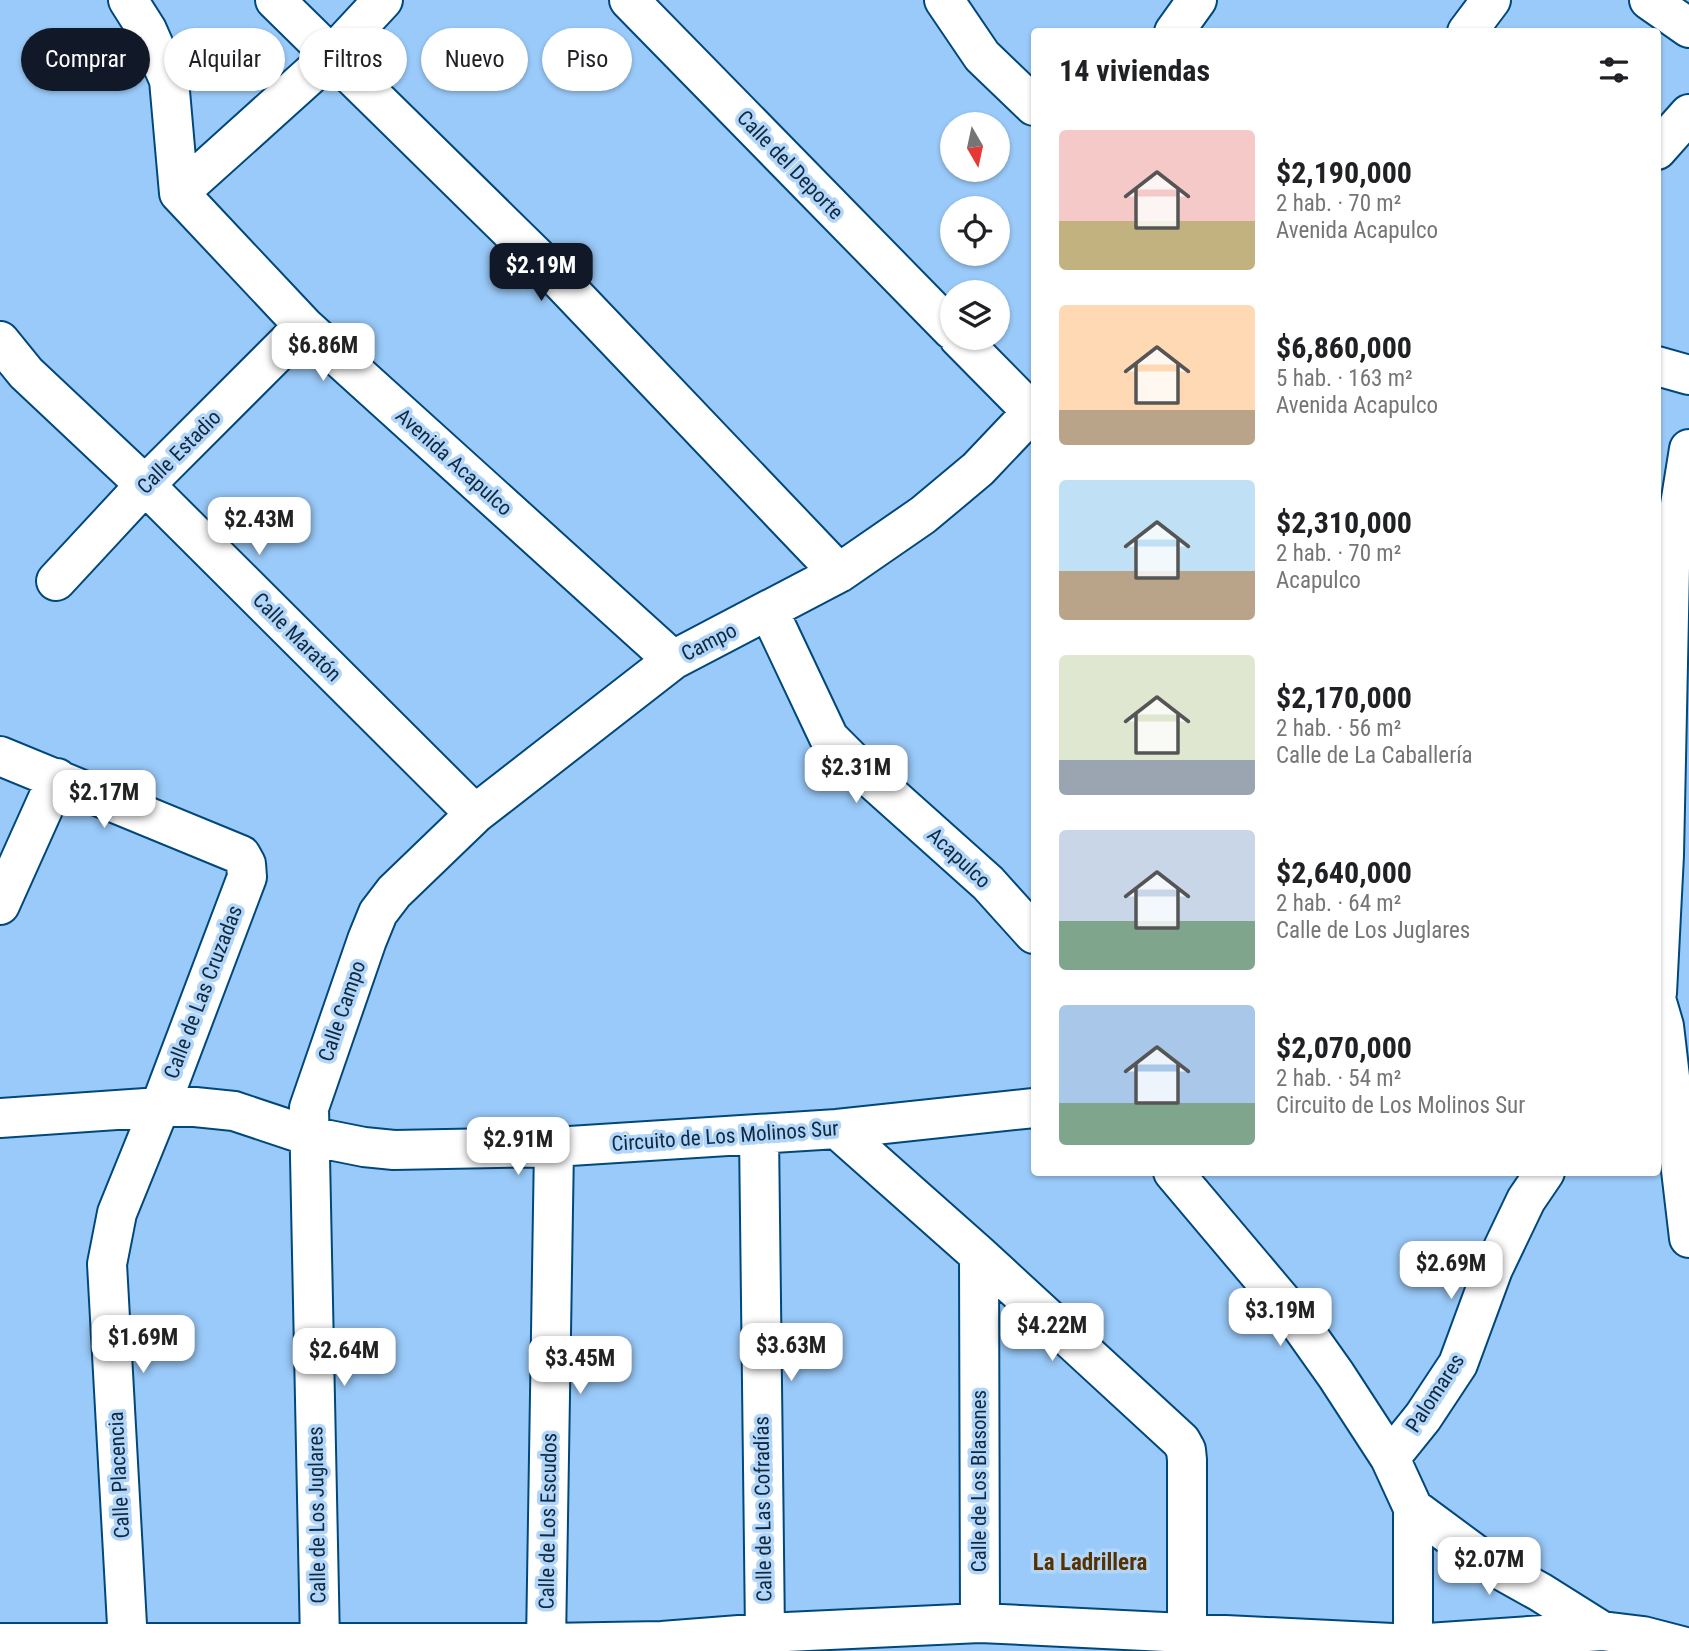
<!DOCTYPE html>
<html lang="es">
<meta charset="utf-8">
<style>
body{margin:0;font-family:"Roboto Condensed",sans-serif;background:#f2f2f2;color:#202124;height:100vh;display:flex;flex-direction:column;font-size:26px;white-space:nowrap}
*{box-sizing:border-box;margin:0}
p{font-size:23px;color:#757577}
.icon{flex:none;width:38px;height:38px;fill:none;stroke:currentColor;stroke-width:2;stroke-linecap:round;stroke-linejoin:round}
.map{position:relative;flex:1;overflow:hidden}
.panel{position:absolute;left:1031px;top:28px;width:630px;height:1148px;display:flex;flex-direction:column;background:#fff;border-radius:7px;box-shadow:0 2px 5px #0004}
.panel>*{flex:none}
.guide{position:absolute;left:21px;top:28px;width:665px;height:63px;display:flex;gap:14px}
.needle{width:46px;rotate:171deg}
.controls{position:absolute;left:940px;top:112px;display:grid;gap:14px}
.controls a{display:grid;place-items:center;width:70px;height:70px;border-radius:50%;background:#fff;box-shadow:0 2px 5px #0004;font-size:35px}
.price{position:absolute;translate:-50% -60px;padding:0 16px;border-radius:14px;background:#fff;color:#222;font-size:23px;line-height:46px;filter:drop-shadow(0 2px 4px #0008)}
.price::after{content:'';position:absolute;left:50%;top:42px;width:21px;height:16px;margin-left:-10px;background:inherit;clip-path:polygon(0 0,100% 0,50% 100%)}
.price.active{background:#111827;color:#fff}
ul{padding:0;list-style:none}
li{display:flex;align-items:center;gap:21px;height:175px;padding:0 28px}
li span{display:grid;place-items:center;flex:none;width:196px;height:140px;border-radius:7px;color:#555}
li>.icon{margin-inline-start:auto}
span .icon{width:84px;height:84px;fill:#fffc;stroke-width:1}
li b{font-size:30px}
h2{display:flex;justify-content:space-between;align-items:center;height:84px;padding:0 28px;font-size:30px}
.chip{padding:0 24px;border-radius:32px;background:#fff;box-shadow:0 2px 5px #0004;font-size:24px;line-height:63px}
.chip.active{background:#111827;color:#fff}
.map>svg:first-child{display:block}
</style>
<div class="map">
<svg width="1689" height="1651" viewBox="0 0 1689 1651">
<rect width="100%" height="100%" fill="#9acaf9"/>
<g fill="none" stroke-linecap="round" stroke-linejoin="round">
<defs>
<path id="minor" d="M128,0L147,30L169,80L179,193L304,326L673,660
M275,0L554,274L839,573
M629,0L952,330
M944,0L982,56L1034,106
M1649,0L1689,28
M1174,32L1197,0
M1467,32L1491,0
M1657,150L1689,114
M179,193L331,56L383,0
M959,338L1032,412
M0,341L26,373L145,485L475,814
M1657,366L1689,375
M56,581L145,485L304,326
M769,611L829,738L854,763L988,883L1034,934
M0,756L241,855L246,864L247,877L160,1107L117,1213L107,1264L128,1643
M0,905L57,778
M1657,993L1664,855L1670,567L1689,449
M1657,1002L1664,1026L1689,1238
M0,1118L160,1107H195L234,1111L309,1136L364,1147L394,1150L554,1147L837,1129L1034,1108
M837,1129L979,1255L1181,1441L1186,1450L1187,1460V1633
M759,1134L765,1633
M1173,1172L1292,1313L1336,1375L1390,1458L1413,1508L1486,1562L1540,1592L1602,1631
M979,1255L980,1623
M1390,1458L1423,1417L1458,1364L1493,1269L1526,1200L1545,1172
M1413,1508V1644
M320,1642L309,1108L367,940L378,913L394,892L475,814L673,660L839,573L923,515L978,469L1034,410
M0,1643H546L662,1641L765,1633L980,1623L1413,1644L1602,1631L1643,1636L1689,1648
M546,1643L554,1147"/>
</defs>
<use href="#minor" stroke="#00487a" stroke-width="42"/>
<use href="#minor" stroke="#fff" stroke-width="38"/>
</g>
<g text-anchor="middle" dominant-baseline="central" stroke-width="7" stroke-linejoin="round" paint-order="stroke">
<g font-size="21" fill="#10293f" stroke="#b2d6f9">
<text transform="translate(790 165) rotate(46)">Calle del Deporte</text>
<text transform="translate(179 452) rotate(-45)">Calle Estadio</text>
<text transform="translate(454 462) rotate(42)">Avenida Acapulco</text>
<text transform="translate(297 637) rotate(45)">Calle Maratón</text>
<text transform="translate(709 642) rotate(-27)">Campo</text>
<text transform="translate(959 858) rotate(43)">Acapulco</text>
<text transform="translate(203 992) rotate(-69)">Calle de Las Cruzadas</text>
<text transform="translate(342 1011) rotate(-71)">Calle Campo</text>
<text transform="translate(725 1136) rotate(-4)">Circuito de Los Molinos Sur</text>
<text transform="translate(1435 1393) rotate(-57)">Palomares</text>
<text transform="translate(119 1475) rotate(-93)">Calle Placencia</text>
<text transform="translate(979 1481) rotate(-90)">Calle de Los Blasones</text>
<text transform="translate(763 1509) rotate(-91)">Calle de Las Cofradías</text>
<text transform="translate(317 1515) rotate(-91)">Calle de Los Juglares</text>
<text transform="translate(548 1521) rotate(-89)">Calle de Los Escudos</text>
</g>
<g font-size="23" font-weight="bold" fill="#573200" stroke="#b2d6f9">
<text x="1090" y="1562">La Ladrillera</text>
</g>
</g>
</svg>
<div class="controls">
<a><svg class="needle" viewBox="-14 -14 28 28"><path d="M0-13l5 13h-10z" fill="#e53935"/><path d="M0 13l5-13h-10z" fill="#757577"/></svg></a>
<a><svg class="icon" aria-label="locate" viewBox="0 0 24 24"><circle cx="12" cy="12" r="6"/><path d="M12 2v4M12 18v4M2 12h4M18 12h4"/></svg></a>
<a><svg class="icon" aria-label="layers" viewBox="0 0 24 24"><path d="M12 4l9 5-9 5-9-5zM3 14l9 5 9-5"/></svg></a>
</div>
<b class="price active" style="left:541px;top:303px">$2.19M</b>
<b class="price" style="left:323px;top:383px">$6.86M</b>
<b class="price" style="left:259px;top:557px">$2.43M</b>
<b class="price" style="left:856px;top:805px">$2.31M</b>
<b class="price" style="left:104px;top:830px">$2.17M</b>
<b class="price" style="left:518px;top:1177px">$2.91M</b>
<b class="price" style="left:1451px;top:1301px">$2.69M</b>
<b class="price" style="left:1280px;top:1348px">$3.19M</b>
<b class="price" style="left:1052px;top:1363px">$4.22M</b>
<b class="price" style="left:143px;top:1375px">$1.69M</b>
<b class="price" style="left:791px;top:1383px">$3.63M</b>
<b class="price" style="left:344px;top:1388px">$2.64M</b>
<b class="price" style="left:580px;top:1396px">$3.45M</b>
<b class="price" style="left:1489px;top:1597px">$2.07M</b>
<div class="guide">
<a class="chip active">Comprar</a>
<a class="chip">Alquilar</a>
<a class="chip">Filtros</a>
<a class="chip">Nuevo</a>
<a class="chip">Piso</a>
</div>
<section class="panel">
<h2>14 viviendas<svg class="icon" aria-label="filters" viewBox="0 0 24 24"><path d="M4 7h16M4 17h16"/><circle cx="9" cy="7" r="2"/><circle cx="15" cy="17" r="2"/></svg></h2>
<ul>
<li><span style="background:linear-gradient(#f6c9c9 65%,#c2b280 0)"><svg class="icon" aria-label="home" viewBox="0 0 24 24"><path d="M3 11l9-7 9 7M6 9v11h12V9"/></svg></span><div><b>$2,190,000</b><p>2 hab. · 70 m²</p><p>Avenida Acapulco</p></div></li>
<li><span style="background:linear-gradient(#ffd9b3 75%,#b9a48a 0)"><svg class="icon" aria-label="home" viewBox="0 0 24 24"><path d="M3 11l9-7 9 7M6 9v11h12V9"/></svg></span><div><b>$6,860,000</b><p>5 hab. · 163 m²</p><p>Avenida Acapulco</p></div></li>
<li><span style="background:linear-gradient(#bfe0f5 65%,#b9a48a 0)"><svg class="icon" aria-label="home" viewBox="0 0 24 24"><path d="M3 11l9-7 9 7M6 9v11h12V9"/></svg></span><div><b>$2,310,000</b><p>2 hab. · 70 m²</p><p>Acapulco</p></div></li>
<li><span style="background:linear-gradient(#dfe7d0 75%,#9aa5b1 0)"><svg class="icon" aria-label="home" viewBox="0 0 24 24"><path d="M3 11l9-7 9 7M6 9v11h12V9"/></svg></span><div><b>$2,170,000</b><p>2 hab. · 56 m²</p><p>Calle de La Caballería</p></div></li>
<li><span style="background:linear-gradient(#c9d6e8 65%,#7fa58c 0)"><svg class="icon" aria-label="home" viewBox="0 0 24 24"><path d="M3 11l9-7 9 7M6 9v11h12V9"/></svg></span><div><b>$2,640,000</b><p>2 hab. · 64 m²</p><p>Calle de Los Juglares</p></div></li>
<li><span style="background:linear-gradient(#a9c7e8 70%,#7fa58c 0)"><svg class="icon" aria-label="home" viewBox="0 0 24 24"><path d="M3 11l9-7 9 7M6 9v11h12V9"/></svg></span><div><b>$2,070,000</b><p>2 hab. · 54 m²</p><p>Circuito de Los Molinos Sur</p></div></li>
</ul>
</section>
</div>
